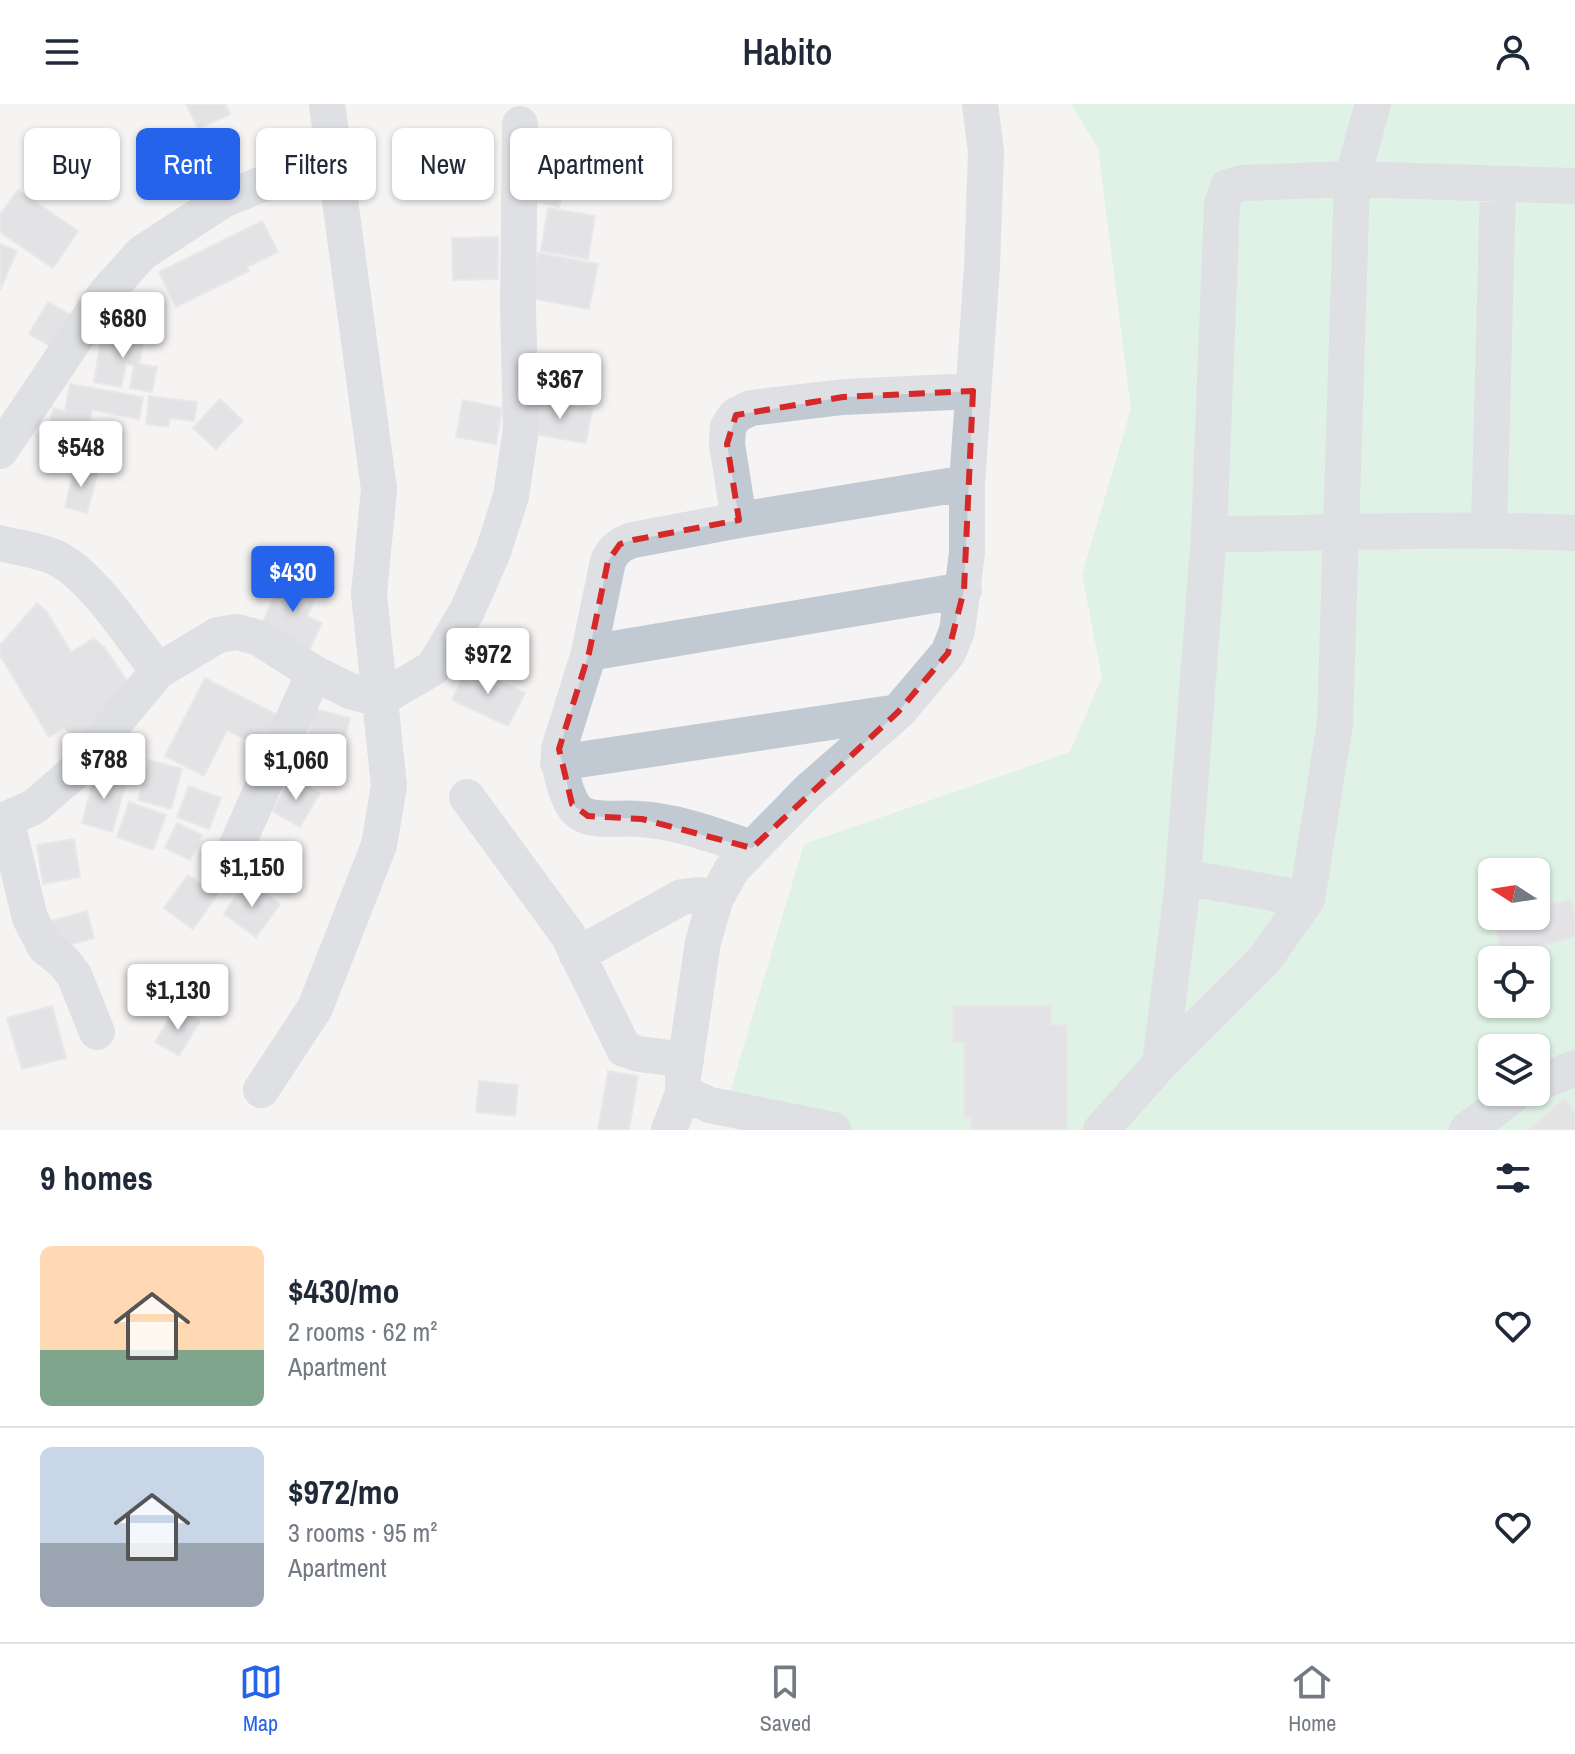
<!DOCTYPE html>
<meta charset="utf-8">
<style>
body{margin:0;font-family:"Archivo Narrow",sans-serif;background:#f2f2f3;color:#1f2937;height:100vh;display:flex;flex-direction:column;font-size:30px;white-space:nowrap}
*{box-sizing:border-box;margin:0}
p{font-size:26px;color:#747a83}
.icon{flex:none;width:44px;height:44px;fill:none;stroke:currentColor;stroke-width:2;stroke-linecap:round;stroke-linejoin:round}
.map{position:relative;height:1026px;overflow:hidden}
.panel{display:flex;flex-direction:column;background:#fff;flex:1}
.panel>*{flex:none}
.banner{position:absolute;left:24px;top:24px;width:800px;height:72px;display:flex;gap:16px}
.needle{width:52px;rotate:282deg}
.buttons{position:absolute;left:1478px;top:754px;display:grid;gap:16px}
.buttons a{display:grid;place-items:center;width:72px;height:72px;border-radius:12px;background:#fff;box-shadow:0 2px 6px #0004;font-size:40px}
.price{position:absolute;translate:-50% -68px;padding:0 18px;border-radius:8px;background:#fff;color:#222;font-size:26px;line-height:52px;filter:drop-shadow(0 2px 4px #0008)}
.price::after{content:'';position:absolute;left:50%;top:48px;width:24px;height:18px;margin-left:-12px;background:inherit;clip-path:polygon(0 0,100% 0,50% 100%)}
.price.current{background:#2563eb;color:#fff}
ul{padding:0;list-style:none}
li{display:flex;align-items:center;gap:24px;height:200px;padding:0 40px}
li+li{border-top:2px solid #e0e1e3}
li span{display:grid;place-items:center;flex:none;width:224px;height:160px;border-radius:12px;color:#555}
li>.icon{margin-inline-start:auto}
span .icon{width:96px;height:96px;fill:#fffc;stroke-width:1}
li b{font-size:34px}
h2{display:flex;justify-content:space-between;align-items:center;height:96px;padding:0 40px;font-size:34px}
.pill{padding:0 28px;border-radius:12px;background:#fff;box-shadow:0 2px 6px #0004;font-size:28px;line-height:72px}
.pill.current{background:#2563eb;color:#fff}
header{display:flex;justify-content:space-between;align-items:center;height:104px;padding:0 40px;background:#fff;font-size:36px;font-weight:600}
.dock{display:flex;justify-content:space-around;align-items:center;height:112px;border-top:2px solid #e0e1e3;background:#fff;font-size:22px;color:#747a83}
.dock a{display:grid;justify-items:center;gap:4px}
.dock .current{color:#2563eb}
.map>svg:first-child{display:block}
</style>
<header><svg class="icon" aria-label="menu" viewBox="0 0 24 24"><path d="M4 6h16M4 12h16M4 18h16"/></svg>Habito<svg class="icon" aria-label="person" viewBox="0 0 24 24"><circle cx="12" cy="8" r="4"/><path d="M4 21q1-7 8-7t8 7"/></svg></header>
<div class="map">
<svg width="1575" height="1026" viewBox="0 0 1575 1026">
<rect width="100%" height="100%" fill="#f5f3f3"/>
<path fill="#c3f1d5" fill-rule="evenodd" d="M1071,0H1575V1026H738L725,1005L804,740L1070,648L1102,573L1082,471L1131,305L1098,44ZM1492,768H1536V812H1492ZM1492,856H1536V900H1492ZM1492,944H1536V988H1492Z"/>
<path fill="#cdcfd5" stroke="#d7d9de" stroke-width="2" d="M186,0H225L230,10L198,25Z
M540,51L569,58L559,103L529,96Z
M18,86L78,127L53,164L0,128V111Z
M548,104L595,112L588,155L541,147Z
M262,117L278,148L247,163L249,167L176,203L159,168Z
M498,133V175L453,176L452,134Z
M0,140L17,147L0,186Z
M538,149L598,160L589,205L530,194Z
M48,198L76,214L57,246L29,230Z
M103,224L145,231L139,260L157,263L152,288L130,284L134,261L126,260L121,283L94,278Z
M70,280L143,293L139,315L92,306L84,349L46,342L53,304L65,307Z
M149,292L197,298L194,317L170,314L168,323L146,320Z
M220,295L243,317L216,345L193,324Z
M463,296L502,304L496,340L456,333Z
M534,296L592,305L586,339L528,329Z
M75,362L98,368L87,409L65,403Z
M288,463L322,479L307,512L322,519L306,553L257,530Z
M37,499L47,508L71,548L94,534L105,544L137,592L89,646L64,624L49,633L0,551V541Z
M468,562L525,589L508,622L452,596Z
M205,574L283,614L266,646L227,626L204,672L165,652Z
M315,605L350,614L340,653L305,644Z
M149,656L182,665L171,705L138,696Z
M96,666L127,675L112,728L82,719Z
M292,673L320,689L300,723L272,707Z
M189,682L221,694L209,725L177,713Z
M129,698L166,711L153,746L117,733Z
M177,719L202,731L190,756L165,744Z
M74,735L80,773L43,780L37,741Z
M188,771L217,791L193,825L164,804Z
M247,776L280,800L256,833L224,810Z
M1571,795L1575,811V833L1503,852L1493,815L1504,812H1536V804Z
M87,807L94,834L59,844L51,817Z
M52,902L66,954L22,965L7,914Z
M953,902H1052L1051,921H1067V1026H971V1013H964V938H953Z
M177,903L200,917L179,952L155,938Z
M608,967L638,972L629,1026H598Z
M479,977L518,981L515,1012L476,1008Z
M1564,995L1575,1008V1026H1528Z"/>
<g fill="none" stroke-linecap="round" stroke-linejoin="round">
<path stroke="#c1cad2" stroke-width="36" d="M0,347L105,190L142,149L223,96L272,76L336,74
M739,416L727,340L728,323L736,311L751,304L843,293L973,287
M1489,424L1498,81
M1209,430C1331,430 1453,423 1575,429
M0,439C18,444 38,446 54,453C91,469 132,534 158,567
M589,549L964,486
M314,569L350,587L380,595L433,564L467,507L493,448L511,392L521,326L518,202L520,20
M558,659L898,608
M467,693L568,831L624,945L639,950L686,956
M6,715L30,814L45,843L64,858L74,871L97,928
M0,718L34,703L72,670L158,567L218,531L237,528L259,534L314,569L227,763
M752,744C716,732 677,717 639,715C621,713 593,719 579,708C566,698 558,660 559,645L589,549L608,457C614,445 620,440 633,436L739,416L967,379
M1183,773L1307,795
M577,851L682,793L698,791L716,794
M1160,960L1265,855L1307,795L1335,619L1352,75L1373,0
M1536,980L1575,964
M261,986L315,904L379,741L389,682L369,490L379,385L327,0
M669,1026L683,989
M833,1026L710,1001L683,989V974L703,838L716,794L732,765L808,687L898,608L948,549L957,527L967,449V379L982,163L986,47L980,0
M1101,1026L1160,960L1182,786L1209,430L1222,100L1228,83L1243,79L1352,75L1575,82
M1467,1026L1517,988"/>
</g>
<path d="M0 0H1575V1026H0ZM973,287L964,486L948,549L898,608L752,744L642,715L588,712L572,700L559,645L589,549L608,457L620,440L633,436L739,416L727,340L736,311L843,293Z" fill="#f5f3f3" fill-opacity=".55" fill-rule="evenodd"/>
<path fill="none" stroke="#d62828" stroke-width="6" stroke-dasharray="16 10" stroke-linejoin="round" d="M973,287L964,486L948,549L898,608L752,744L642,715L588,712L572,700L559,645L589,549L608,457L620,440L633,436L739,416L727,340L736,311L843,293Z"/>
</svg>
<div class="buttons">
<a><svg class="needle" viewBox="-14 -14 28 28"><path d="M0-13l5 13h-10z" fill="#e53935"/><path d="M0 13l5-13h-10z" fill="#747a83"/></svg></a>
<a><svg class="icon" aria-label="locate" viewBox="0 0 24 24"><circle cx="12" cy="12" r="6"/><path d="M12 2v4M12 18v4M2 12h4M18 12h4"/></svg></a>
<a><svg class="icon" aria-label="layers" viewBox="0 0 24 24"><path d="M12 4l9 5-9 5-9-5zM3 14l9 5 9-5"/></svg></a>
</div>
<b class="price" style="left:123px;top:256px">$680</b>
<b class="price" style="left:560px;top:317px">$367</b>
<b class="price" style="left:81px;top:385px">$548</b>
<b class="price current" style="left:293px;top:510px">$430</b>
<b class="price" style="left:488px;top:592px">$972</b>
<b class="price" style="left:104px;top:697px">$788</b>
<b class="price" style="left:296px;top:698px">$1,060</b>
<b class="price" style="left:252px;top:805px">$1,150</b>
<b class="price" style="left:178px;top:928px">$1,130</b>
<div class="banner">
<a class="pill">Buy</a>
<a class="pill current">Rent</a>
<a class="pill">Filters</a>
<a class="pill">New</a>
<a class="pill">Apartment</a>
</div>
</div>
<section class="panel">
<h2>9 homes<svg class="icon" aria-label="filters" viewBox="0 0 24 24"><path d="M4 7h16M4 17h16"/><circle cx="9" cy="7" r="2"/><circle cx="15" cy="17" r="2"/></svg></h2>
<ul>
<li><span style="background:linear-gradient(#ffd9b3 65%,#7fa58c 0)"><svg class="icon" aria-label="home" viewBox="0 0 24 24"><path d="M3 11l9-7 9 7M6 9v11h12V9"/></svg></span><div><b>$430/mo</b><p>2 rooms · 62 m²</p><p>Apartment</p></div><svg class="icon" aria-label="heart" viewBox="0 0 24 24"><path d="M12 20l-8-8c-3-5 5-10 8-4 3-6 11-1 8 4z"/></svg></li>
<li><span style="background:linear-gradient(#c9d6e8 60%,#9aa5b1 0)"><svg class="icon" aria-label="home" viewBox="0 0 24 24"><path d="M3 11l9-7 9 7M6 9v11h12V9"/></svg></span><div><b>$972/mo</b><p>3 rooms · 95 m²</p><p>Apartment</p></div><svg class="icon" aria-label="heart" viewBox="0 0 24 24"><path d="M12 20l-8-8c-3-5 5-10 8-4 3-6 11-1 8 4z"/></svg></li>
</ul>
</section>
<nav class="dock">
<a class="current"><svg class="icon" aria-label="map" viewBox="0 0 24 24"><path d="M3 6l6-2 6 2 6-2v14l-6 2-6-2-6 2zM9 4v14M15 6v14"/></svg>Map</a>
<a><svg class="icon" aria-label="saved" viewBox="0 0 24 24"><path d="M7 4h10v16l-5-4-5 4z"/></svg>Saved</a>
<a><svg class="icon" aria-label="home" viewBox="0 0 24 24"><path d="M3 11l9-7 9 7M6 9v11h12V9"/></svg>Home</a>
</nav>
